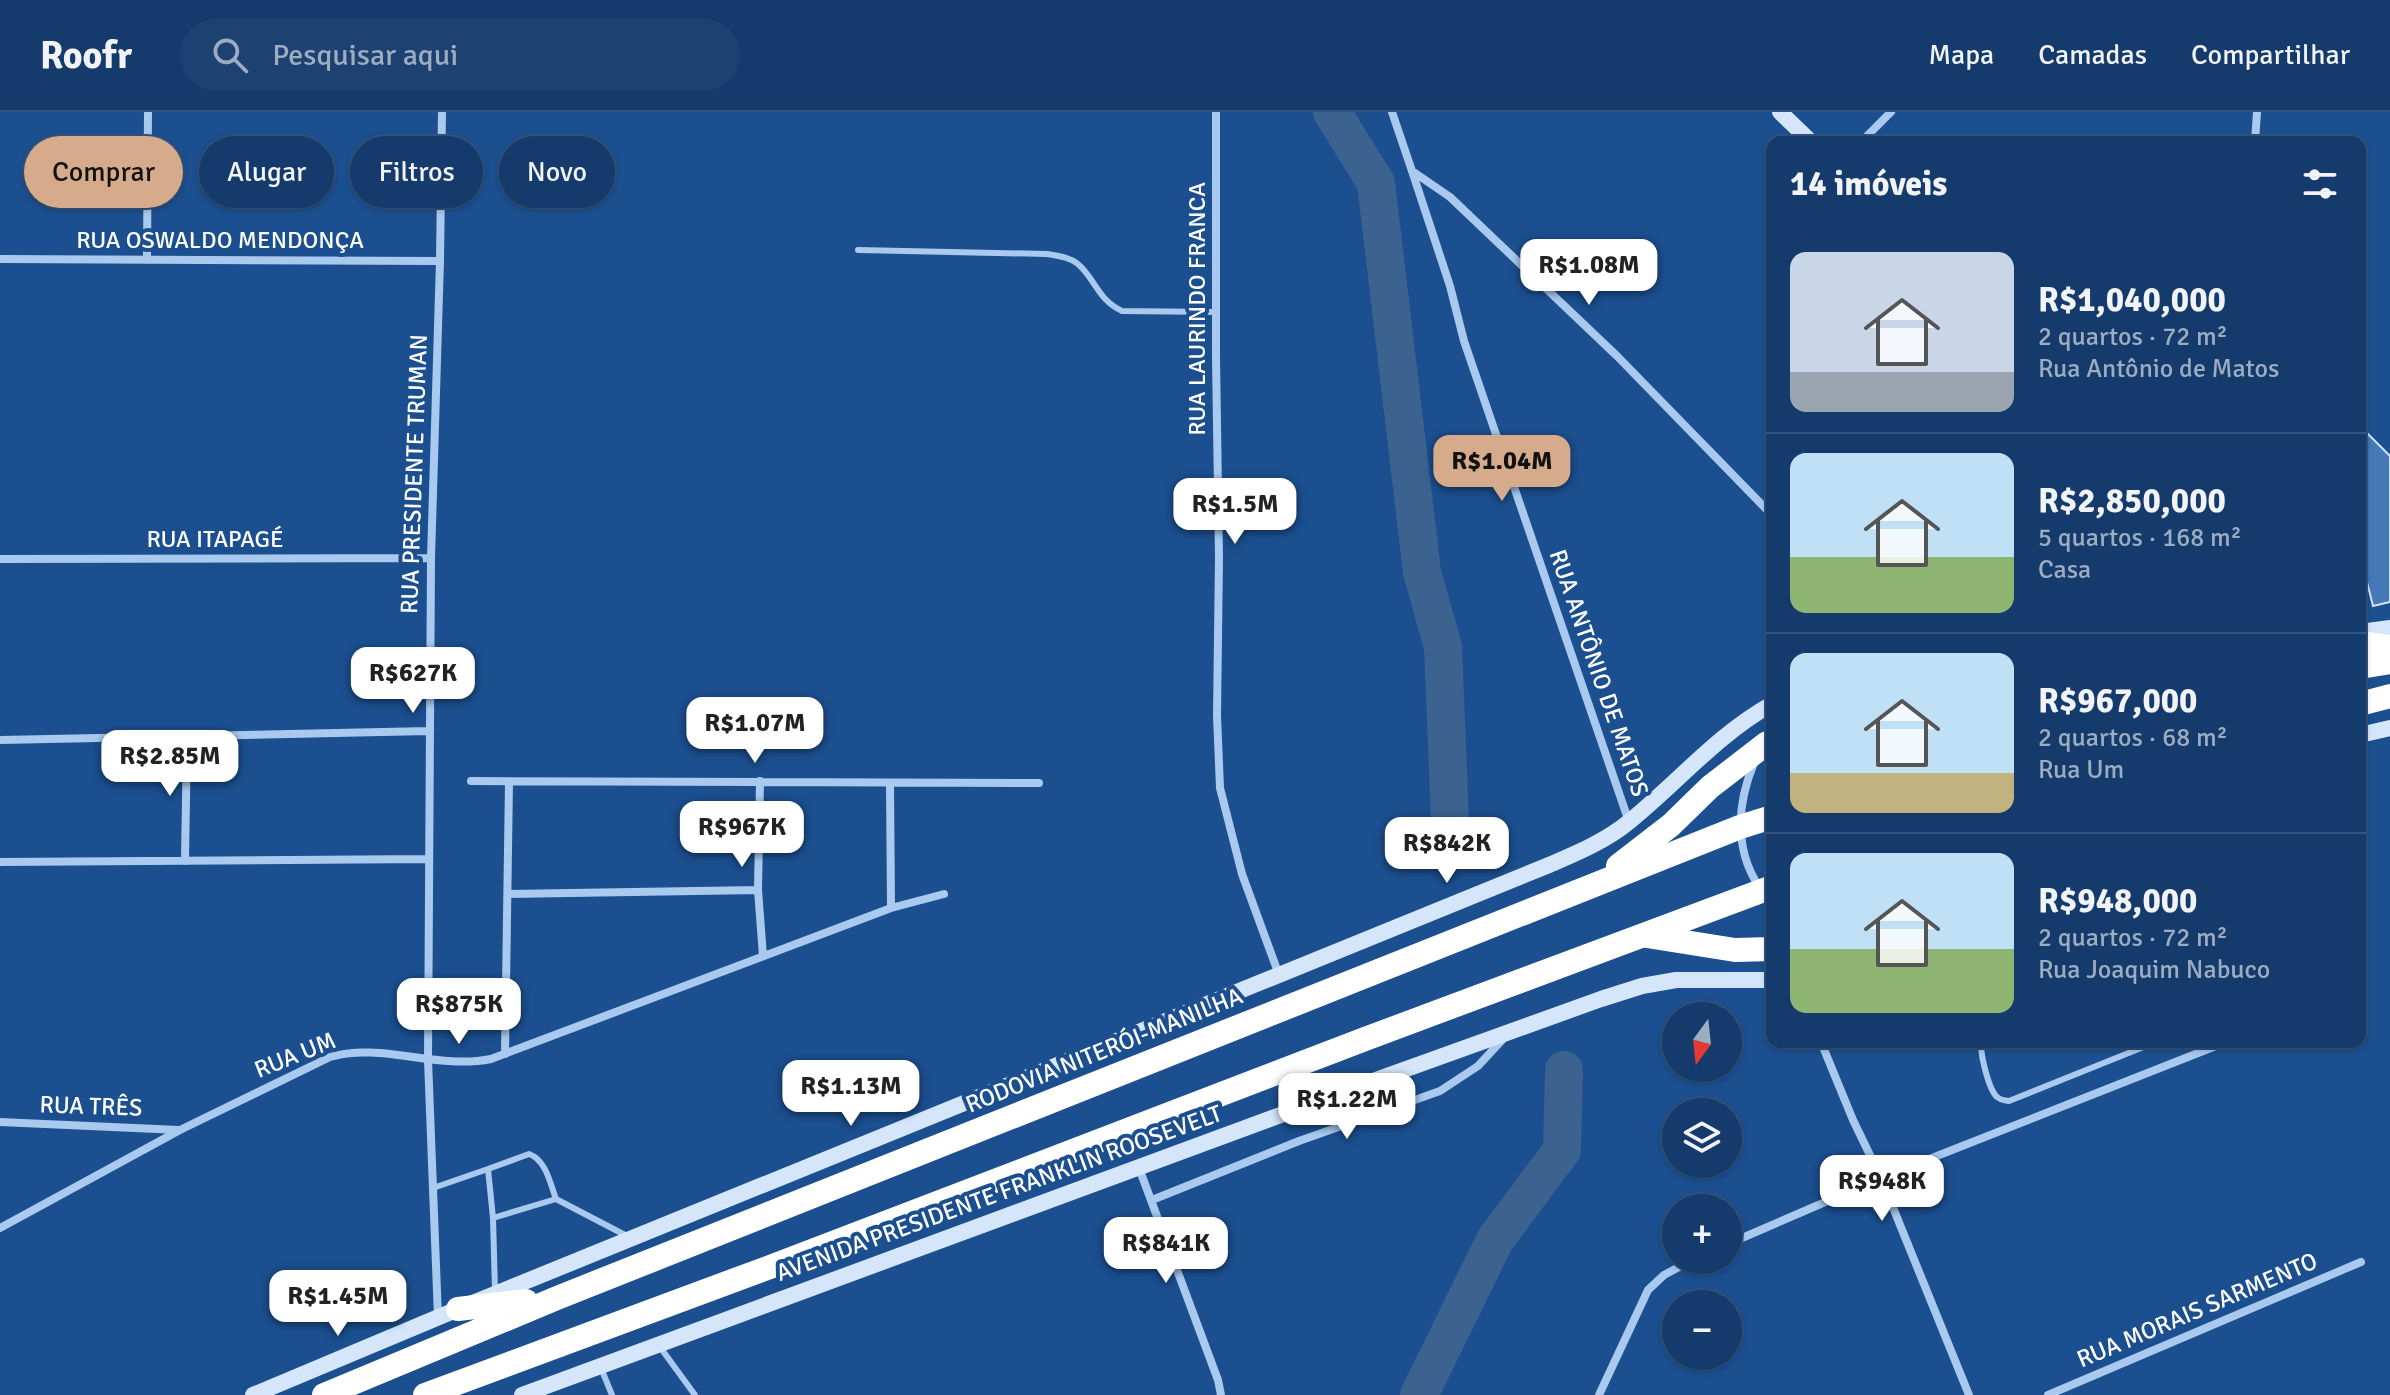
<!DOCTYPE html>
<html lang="pt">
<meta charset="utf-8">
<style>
body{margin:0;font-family:Signika,sans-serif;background:#1d4271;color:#f1f3f6;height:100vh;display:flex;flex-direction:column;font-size:30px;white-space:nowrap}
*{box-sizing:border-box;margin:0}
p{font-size:26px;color:#9dadc1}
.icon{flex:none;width:44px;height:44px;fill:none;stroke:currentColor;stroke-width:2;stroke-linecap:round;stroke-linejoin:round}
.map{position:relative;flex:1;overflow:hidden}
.details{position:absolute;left:1766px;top:24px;width:600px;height:912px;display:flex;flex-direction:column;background:#143b6b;border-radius:16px;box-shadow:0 2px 6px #0004,0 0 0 2px #33557e}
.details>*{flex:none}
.hud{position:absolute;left:24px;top:24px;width:760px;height:72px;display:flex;gap:16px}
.needle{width:52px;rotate:195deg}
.tools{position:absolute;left:1662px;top:890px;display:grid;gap:16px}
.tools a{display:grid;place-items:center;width:80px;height:80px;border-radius:50%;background:#143b6b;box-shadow:0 2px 6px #0004,0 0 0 2px #33557e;font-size:40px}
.price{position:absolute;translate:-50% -68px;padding:0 18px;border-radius:16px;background:#fff;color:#222;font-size:26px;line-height:52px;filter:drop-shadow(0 2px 4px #0008)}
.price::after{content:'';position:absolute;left:50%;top:48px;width:24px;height:18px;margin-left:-12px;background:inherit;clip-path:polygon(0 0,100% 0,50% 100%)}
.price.on{background:#d6ab8b;color:#111}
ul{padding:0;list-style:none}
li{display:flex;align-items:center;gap:24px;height:200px;padding:0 24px}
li+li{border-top:2px solid #33557e}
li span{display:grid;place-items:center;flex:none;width:224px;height:160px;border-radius:16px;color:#555}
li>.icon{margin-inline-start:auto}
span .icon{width:96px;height:96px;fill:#fffc;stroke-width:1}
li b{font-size:34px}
h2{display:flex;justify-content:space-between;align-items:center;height:96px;padding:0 24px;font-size:34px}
.tag{padding:0 28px;border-radius:36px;background:#143b6b;box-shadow:0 2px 6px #0004,0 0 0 2px #33557e;font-size:28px;line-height:72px}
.tag.on{background:#d6ab8b;color:#111}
header{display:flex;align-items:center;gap:48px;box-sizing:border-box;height:112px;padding:0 40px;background:#143b6b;border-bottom:2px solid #33557e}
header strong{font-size:38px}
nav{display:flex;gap:44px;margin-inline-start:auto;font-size:28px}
.search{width:560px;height:72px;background:#1d4271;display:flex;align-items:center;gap:20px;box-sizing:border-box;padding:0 28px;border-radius:44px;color:#9dadc1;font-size:30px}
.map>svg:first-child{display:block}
</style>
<header>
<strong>Roofr</strong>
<div class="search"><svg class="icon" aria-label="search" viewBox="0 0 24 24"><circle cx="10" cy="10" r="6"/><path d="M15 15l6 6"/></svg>Pesquisar aqui</div>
<nav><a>Mapa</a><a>Camadas</a><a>Compartilhar</a></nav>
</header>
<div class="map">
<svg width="2390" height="1283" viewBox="0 0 2390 1283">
<rect width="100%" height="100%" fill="#1b4f8f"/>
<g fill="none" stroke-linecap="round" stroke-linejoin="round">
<path stroke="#3c6290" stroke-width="38" d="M1332,0L1376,71L1422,460L1443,535L1451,734
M1419,1283L1495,1128L1562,1038L1564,958"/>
</g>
<path fill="#4478b7" stroke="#cfe3fa" stroke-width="2" d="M2360,314L2390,344V490L2373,494L2360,442Z"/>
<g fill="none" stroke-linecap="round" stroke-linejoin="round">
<path stroke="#a9c9ee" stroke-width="6" d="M858,138L1047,142C1058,144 1069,145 1078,152C1096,168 1098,188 1122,199L1216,200
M1982,930C1979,940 1989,978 1997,985C2002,989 2003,988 2009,989L2156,930
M433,1076L488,1057
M493,1106L556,1087
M495,1179L493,1106L488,1057L529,1042C546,1048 550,1071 556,1087L627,1124
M660,1235L695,1283
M601,1256L612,1283"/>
<path stroke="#a9c9ee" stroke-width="8" d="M1216,0V246L1219,445L1217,604L1220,676L1242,762L1279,863
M1392,0L1412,59L1450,85L1617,244L1772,403
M1861,30L1891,0
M2255,30L2257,0
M1412,59L1450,174L1464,229L1629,710
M0,147L440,149
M147,148L148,0
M0,447L431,446
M0,628L429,619
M1754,651C1734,699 1734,751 1772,791
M471,669L1039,671
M760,669L758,778L763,844
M890,672L891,796
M185,749L187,624
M0,750L429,747
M508,782L758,778
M1821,930L1853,1008L1881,1066L1969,1283
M505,942L509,670
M0,1010L179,1018
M1139,1056L1218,1268L1221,1283
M1152,1088L1299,1029L1440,979L1478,954L1503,927
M0,1116L180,1018L330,945C381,930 437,958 491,947L891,796L944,782
M1728,1132L1881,1066L2226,930
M438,1205L428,948L431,446L440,149L442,0
M1599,1283L1648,1178L1664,1163L1692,1148
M2048,1283L2361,1150"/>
<path stroke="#d6e6fa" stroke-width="16" d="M1780,0L1811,30
M2360,520L2390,516
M2360,623L2390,616
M253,1283L458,1197L1549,753C1577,741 1606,729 1630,709C1678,670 1718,622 1772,592
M522,1283L1359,974L1601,887L1642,874L1676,868H1772"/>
<path stroke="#fff" stroke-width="24" d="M2360,531L2390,535
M2360,555L2390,550
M2360,592L2390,584
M1618,754L1671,713L1710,675L1767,631
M1647,824L1735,838L1772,837
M458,1197L526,1189
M324,1283L557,1186L1740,715L1772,705
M425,1283L778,1152L1365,927L1772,775"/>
</g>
<g text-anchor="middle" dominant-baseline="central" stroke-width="8" stroke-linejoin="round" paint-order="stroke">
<g font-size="24" fill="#fff" stroke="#1b4f8f">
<text x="220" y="128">RUA OSWALDO MENDONÇA</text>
<text transform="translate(1197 197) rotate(-90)">RUA LAURINDO FRANCA</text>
<text transform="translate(414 362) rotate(-88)">RUA PRESIDENTE TRUMAN</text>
<text x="215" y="427">RUA ITAPAGÉ</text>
<text transform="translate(1599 561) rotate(71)">RUA ANTÔNIO DE MATOS</text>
<text transform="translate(1104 938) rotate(-22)">RODOVIA NITERÓI-MANILHA</text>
<text transform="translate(295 943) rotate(-22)">RUA UM</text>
<text transform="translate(91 994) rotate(2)">RUA TRÊS</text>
<text transform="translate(999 1081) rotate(-20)">AVENIDA PRESIDENTE FRANKLIN ROOSEVELT</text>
<text transform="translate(2197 1198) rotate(-23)">RUA MORAIS SARMENTO</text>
</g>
</g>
</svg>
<div class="tools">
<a><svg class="needle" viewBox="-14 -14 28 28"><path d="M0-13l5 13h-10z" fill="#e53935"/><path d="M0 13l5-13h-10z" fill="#9dadc1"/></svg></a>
<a><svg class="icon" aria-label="layers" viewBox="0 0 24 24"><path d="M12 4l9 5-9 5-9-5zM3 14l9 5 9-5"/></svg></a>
<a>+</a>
<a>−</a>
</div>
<b class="price" style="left:1589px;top:195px">R$1.08M</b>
<b class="price on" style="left:1502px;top:391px">R$1.04M</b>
<b class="price" style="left:1235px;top:434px">R$1.5M</b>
<b class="price" style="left:413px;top:603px">R$627K</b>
<b class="price" style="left:755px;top:653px">R$1.07M</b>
<b class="price" style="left:170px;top:686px">R$2.85M</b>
<b class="price" style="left:742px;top:757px">R$967K</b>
<b class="price" style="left:1447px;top:773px">R$842K</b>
<b class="price" style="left:459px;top:934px">R$875K</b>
<b class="price" style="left:851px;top:1016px">R$1.13M</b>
<b class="price" style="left:1347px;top:1029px">R$1.22M</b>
<b class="price" style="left:1882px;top:1111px">R$948K</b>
<b class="price" style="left:1166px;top:1173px">R$841K</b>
<b class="price" style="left:338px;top:1226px">R$1.45M</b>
<div class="hud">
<a class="tag on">Comprar</a>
<a class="tag">Alugar</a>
<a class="tag">Filtros</a>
<a class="tag">Novo</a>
</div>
<section class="details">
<h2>14 imóveis<svg class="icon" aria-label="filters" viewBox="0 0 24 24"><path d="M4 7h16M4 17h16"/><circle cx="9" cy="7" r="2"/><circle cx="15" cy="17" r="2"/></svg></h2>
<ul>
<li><span style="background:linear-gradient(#c9d6e8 75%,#9aa5b1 0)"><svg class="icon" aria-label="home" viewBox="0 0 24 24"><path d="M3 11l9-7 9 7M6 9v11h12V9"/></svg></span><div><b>R$1,040,000</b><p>2 quartos · 72 m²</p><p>Rua Antônio de Matos</p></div></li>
<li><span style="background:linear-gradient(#bfe0f5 65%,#8fb573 0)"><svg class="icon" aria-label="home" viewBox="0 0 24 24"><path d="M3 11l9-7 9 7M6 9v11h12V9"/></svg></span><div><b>R$2,850,000</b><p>5 quartos · 168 m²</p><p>Casa</p></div></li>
<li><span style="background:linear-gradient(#bfe0f5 75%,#c2b280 0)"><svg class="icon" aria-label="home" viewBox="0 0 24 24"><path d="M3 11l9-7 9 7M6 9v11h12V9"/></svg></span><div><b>R$967,000</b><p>2 quartos · 68 m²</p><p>Rua Um</p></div></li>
<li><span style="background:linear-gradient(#bfe0f5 60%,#8fb573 0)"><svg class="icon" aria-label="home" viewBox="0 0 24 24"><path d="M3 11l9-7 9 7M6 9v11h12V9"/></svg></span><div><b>R$948,000</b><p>2 quartos · 72 m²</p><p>Rua Joaquim Nabuco</p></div></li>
</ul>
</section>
</div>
